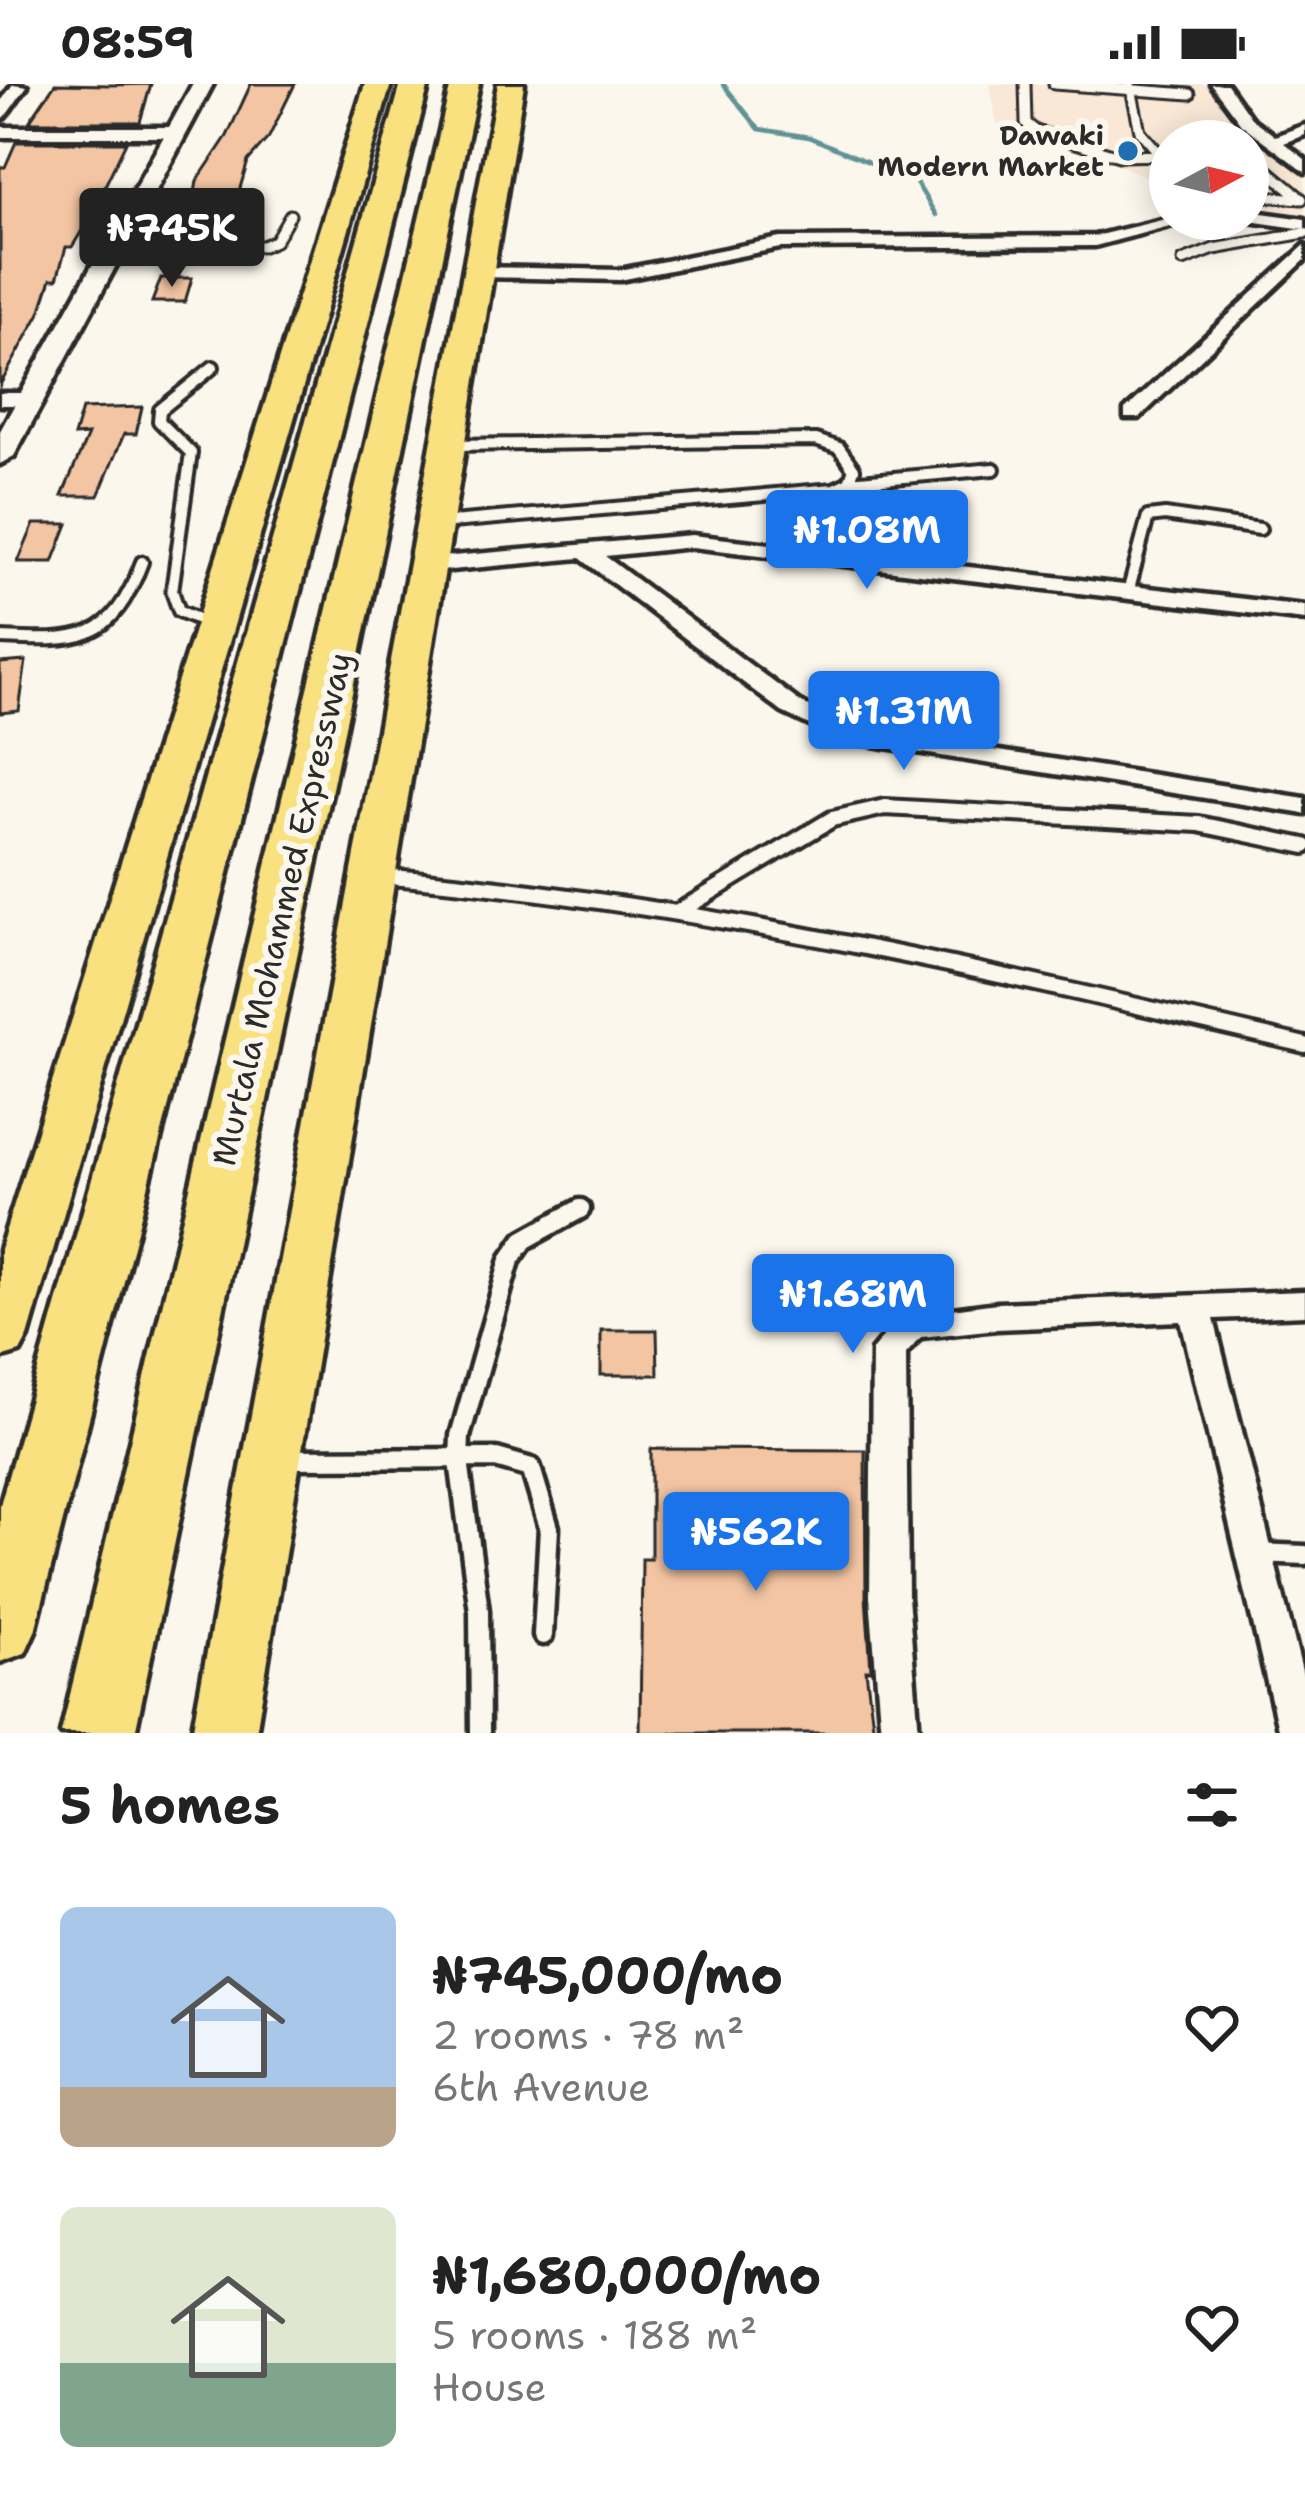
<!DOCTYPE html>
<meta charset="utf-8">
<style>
body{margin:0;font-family:"Shantell Sans",sans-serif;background:#f6f6f6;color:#222;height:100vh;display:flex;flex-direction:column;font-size:45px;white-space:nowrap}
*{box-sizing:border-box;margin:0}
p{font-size:39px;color:#767676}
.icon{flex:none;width:66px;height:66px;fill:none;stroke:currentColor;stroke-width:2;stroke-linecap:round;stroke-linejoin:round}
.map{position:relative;height:1649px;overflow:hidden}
.panel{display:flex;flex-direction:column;background:#fff;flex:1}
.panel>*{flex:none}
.needle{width:78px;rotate:83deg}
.fabs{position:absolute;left:1149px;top:36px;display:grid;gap:24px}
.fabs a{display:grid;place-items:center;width:120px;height:120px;border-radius:50%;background:#fff;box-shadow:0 6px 30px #0003;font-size:60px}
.price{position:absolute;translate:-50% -102px;padding:0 27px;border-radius:12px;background:#1a73e8;color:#fff;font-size:39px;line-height:78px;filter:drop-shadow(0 3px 6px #0008)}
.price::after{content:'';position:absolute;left:50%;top:72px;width:36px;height:27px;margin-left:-18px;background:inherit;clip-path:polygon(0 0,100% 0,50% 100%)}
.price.current{background:#222;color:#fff}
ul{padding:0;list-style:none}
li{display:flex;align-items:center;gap:36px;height:300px;padding:0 60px}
li span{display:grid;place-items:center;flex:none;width:336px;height:240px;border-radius:18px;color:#555}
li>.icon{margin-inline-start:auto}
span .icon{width:144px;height:144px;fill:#fffc;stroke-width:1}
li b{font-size:51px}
h2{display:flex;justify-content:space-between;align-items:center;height:144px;padding:0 60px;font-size:51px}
.status{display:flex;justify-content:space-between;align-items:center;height:84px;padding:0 60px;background:#fff;direction:ltr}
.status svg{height:33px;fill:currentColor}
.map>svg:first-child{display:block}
</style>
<div class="status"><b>08:59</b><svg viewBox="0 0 49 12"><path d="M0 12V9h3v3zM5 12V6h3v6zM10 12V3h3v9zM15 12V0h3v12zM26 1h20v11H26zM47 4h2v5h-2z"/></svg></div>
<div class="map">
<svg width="1305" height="1649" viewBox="0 0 1305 1649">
<rect width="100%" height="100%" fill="#fbf7ec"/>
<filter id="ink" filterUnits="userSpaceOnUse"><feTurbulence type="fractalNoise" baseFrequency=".00833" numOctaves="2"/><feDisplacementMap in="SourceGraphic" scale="24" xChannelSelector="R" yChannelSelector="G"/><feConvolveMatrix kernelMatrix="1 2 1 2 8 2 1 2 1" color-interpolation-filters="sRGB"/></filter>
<g filter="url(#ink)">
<path fill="#f9e8d6" d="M990,0H1210L1213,10L1276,68L1305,88V131L1248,121V57H1170V103L1083,65L997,41Z"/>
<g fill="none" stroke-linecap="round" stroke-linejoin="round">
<path stroke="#619295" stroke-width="4.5" d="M723,0L759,45L809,53L916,98L936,131"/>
</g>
<path fill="#f3c5a3" stroke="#2b2b2b" stroke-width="3" d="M55,0L110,1L151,0L140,38H29Z
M251,0H295L269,53L248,77L235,121L229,122L218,152L170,151L177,134L191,133L197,97L227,52Z
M16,58H126L89,135L72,163H66L57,195H51L40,229L0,301V83H5Z
M161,194H192L185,218H152Z
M142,323L136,350H124L98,412H62L88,351L74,352L82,325Z
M34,440H68L53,478H18Z
M26,577L19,627L0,629V579Z
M601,1246H657L658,1291H601Z
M651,1365L865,1366L866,1513L871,1586H866L874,1649H640L642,1475H651Z"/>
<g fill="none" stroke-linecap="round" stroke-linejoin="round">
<defs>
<path id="service-far3" d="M1025,0L1026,39L1036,47L1119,72L1170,71
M1054,0L1190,10
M1130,0L1140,47L1170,82
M1248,70L1302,115L1248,111
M117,159L263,162L275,157L290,131
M1183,177L1214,165L1305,149"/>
<path id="service-far2" d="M849,398L994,385
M440,439L834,405L849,398L854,385L839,364L816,356L451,361
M1128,509L1148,433L1165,431L1260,445
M210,540L179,527L172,507L191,369L159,337L160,326L213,283
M0,554C79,558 112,559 142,478"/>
<path id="service-far1" d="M380,792C695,818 998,889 1305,961
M678,828L832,735L885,723L1199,740L1305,762"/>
<path id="service" d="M283,1375L496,1374L531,1384L549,1444L543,1551
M1256,1469L1305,1471
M480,1649L479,1527L459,1377L460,1352L510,1176L524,1156L580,1125"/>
<path id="minor" d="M13,0L27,2L5,33L0,35V19Z
M1211,0H1227L1251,34L1275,52L1305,41V51L1284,59L1305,75V88L1241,40Z
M0,43H178L186,48L178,53H0Z
M1248,127L1305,135V145L1242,136L1248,135Z
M1170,134L1196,135L1095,162L780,164L620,196L482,193L473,188L482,183L620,186L780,154L1095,152Z
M1305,161V176L1139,334H1125V326Z
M0,309H33L43,315L33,321H0Z
M692,451L1305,522V536L692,463L605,472L800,618L856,645L1305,714V730L841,656L782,628L580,474L430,488L419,481L430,474Z
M1305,1207V1231L1214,1235L1305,1599V1649H1279L1181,1237L997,1245L921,1253L906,1270L908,1513L919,1649H881L870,1513L872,1266L900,1232L997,1219Z"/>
<path id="tertiary" d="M193,0H213L14,372L0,380V347Z"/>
<path id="trunk" d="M365,0H391L28,1253L20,1268L0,1274V1165Z
M498,0H524L256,1649H192Z"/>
<path id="motorway" d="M401,0H429L35,1547L25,1569L0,1578V1421Z
M451,0H479L135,1649H61Z"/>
</defs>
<use href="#service-far3" stroke="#2b2b2b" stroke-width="15"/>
<use href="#service-far2" stroke="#2b2b2b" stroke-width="18"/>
<use href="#service-far1" stroke="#2b2b2b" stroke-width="22"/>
<use href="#service" stroke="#2b2b2b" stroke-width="27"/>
<use href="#minor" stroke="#2b2b2b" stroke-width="9"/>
<use href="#tertiary" stroke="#2b2b2b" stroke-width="9"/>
<use href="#trunk" stroke="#2b2b2b" stroke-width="9"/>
<use href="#motorway" stroke="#2b2b2b" stroke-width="9"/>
<use href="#service-far3" stroke="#fbf7ec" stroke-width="9"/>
<use href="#service-far2" stroke="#fbf7ec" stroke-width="10"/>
<use href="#service-far1" stroke="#fbf7ec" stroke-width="14"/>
<use href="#service" stroke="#fbf7ec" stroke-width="18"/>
<use href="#minor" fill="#fbf7ec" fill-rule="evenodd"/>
<use href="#tertiary" fill="#fbf7ec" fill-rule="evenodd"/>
<use href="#trunk" fill="#fae180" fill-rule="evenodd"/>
<use href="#motorway" fill="#fae180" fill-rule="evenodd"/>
</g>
</g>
<circle fill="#1f6fb2" stroke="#fbf7ec" stroke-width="4.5" cx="1128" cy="67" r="12"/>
<g text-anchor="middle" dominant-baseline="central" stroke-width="12" stroke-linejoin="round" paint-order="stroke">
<g font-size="27" font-weight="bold" fill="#2b2b2b" stroke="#fbf7ec" text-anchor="end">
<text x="1104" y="51">Dawaki<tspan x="1104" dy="31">Modern Market</tspan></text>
</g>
<g font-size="33" fill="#2b2b2b" stroke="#fbf7ec">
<text transform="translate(282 825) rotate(-77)">Murtala Mohammed Expressway</text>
</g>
</g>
</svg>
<div class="fabs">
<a><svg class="needle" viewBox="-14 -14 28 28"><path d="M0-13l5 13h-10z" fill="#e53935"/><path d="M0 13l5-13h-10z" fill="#767676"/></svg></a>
</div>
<b class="price current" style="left:172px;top:206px">₦745K</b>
<b class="price" style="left:867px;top:508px">₦1.08M</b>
<b class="price" style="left:904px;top:689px">₦1.31M</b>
<b class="price" style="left:853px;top:1272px">₦1.68M</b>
<b class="price" style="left:756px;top:1510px">₦562K</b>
</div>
<section class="panel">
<h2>5 homes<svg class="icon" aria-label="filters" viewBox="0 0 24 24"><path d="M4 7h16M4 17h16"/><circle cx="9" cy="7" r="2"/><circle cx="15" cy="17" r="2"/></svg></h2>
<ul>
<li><span style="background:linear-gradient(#a9c7e8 75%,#b9a48a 0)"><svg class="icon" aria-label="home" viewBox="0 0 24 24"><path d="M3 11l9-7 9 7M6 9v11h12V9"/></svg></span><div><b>₦745,000/mo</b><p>2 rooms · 78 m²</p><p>6th Avenue</p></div><svg class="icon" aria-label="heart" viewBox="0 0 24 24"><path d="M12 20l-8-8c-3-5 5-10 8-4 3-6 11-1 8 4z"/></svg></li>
<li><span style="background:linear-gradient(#dfe7d0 65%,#7fa58c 0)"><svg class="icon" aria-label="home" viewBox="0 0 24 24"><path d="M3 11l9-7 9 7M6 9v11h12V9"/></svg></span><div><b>₦1,680,000/mo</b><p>5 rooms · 188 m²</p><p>House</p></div><svg class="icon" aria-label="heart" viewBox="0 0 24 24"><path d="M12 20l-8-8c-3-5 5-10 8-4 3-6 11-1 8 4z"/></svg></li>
</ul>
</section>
